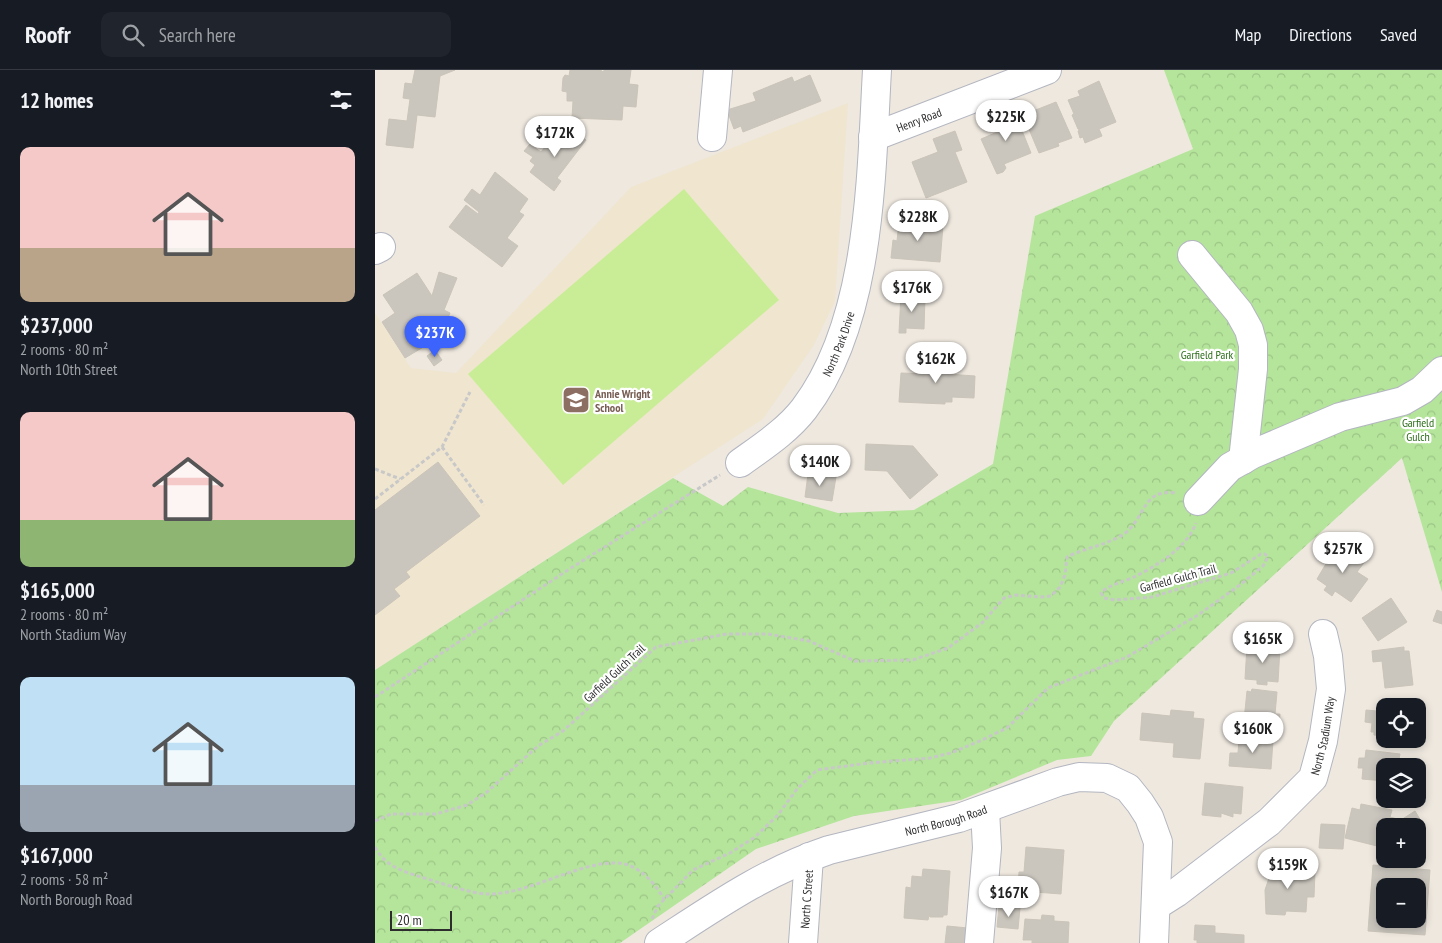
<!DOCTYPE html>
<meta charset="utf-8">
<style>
body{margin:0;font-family:"PT Sans Narrow",sans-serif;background:#20242c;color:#f1f3f6;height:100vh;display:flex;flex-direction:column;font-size:19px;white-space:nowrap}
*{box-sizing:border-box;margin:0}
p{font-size:16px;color:#9ea1a6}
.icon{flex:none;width:28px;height:28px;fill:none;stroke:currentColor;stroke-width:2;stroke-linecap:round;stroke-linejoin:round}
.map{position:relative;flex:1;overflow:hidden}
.side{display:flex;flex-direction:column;background:#171b24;width:375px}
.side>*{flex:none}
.fabs{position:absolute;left:1001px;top:628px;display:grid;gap:10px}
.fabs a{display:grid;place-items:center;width:50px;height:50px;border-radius:10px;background:#171b24;box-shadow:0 2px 8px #0003;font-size:25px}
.scale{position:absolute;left:15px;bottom:12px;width:62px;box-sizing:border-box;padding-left:5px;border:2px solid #2d2d2d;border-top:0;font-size:14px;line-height:18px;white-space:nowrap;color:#2d2d2d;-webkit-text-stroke:4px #fff;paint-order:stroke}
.price{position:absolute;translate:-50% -42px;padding:0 11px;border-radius:18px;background:#fff;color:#222;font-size:16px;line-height:32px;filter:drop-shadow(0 1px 2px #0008)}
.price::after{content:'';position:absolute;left:50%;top:30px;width:15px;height:11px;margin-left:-8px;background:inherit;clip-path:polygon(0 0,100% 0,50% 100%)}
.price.on{background:#3d63fd;color:#fff}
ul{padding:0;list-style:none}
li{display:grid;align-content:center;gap:10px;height:265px;padding:0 20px}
li span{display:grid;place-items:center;height:155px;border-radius:10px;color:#555}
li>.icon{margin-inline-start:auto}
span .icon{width:90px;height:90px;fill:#fffc;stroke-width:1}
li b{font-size:21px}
h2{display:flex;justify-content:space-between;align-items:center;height:60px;padding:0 20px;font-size:21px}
header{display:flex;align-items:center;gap:30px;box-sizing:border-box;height:70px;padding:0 25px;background:#171b24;border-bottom:1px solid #363941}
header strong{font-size:24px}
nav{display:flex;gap:28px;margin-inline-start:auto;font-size:18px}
.search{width:350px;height:45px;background:#20242c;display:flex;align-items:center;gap:12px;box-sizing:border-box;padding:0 18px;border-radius:10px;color:#9ea1a6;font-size:19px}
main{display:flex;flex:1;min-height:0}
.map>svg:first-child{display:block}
</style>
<header>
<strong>Roofr</strong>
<div class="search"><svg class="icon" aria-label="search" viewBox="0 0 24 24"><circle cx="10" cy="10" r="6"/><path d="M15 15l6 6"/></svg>Search here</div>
<nav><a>Map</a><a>Directions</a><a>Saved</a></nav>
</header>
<main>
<section class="side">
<h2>12 homes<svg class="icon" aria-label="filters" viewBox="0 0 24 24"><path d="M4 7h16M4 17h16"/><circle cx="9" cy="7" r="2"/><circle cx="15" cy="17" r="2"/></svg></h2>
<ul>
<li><span style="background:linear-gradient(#f6c9c9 65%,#b9a48a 0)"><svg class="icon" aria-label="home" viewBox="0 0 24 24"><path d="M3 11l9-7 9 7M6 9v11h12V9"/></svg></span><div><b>$237,000</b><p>2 rooms · 80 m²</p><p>North 10th Street</p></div></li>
<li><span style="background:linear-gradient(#f6c9c9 70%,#8fb573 0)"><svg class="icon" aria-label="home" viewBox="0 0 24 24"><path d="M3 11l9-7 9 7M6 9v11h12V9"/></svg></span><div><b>$165,000</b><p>2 rooms · 80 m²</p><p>North Stadium Way</p></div></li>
<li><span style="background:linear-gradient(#bfe0f5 70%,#9aa5b1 0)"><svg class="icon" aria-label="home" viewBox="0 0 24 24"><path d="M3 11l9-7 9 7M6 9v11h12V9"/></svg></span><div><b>$167,000</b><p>2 rooms · 58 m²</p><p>North Borough Road</p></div></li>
</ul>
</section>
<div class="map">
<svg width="1067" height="873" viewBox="0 0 1067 873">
<defs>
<pattern id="forest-crowns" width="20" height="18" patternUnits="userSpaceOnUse" patternTransform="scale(1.25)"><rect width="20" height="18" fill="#b5e59b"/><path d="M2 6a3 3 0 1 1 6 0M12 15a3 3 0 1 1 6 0" fill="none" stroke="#9cc586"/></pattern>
</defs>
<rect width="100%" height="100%" fill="#eee8df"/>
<path fill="#f0e5cf" d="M473,33L460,231L439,275L388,349L0,600V243L36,298L81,303L256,117Z"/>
<path fill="url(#forest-crowns)" d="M789,0H1067V522L1027,388L739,651L716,686L682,690L586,730L479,746L381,779L245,873H0V600L298,408L348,436L373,417L463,443L539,440L618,394L660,146L818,79Z"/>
<path fill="#c9ed97" d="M309,119L404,230L188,415L93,304Z"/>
<path fill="#cac6be" stroke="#cac4b9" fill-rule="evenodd" d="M40,0H80L65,6L60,47L42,45L38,78L11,75L14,49L32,51L35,29L28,28L30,13L37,14Z
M195,0H226L227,2L230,0H256L254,14L263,15L261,37L248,36L247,50L197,48L198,31H192V22L187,21L188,8L190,5L194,6Z
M435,5L446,31L368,62L366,56L359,59L352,40L381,31L378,23L417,7L419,12Z
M724,11L741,52L724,59L727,66L710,73L708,67L705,68L703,61L705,60L703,59L697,45L699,44L693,30L705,26L703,21Z
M681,32L697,68L683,73L684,76L664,83L648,45Z
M638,38L656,83L629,94L631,98L628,102L622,104L606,69L627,60L621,44Z
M194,56L211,70L182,108L186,111L179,121L155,102L160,95L155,91L158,87L149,81L155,74L166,82L170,77L175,80Z
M580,61L587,80L580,82L592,112L551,128L537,92L563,82L558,69Z
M120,102L153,129L144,142L149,145L132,168L143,176L127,197L74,157L91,135L103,144L104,142L89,130L97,119L105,125Z
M524,152L568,156L565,192L516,188L518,170L522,171Z
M64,202L82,208L69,240L75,243L65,267L30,288L7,252L20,243L8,225L42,203L57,226Z
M526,224L550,226L549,259L531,258V263H524Z
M60,280L67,290L59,296L52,286Z
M555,285L573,286L572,304L600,306L599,328L577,327V332H570V334L524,332L526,303L554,304V302H551L552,290H555Z
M491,374L538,376L563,405L535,429L512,401L490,400Z
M63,392L105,446L31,502L35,507L19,519L25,526L0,545V440Z
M433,404L461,407L457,431L430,427Z
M964,477L974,484L976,480L991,490L982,502L993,509L976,532L960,521L957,526L949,520L952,516L942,509L955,487Z
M1016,528L1032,552L1003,571L987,548Z
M1062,540L1067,542V554L1058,551Z
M872,576L905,578L903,612L892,611V615L882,614V610L870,609Z
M1029,577V581H1034L1038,615L1010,618L1007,591L998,592L997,581Z
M877,619L902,622L900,644H905L904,655L899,654L898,663L868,660L872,621L876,622Z
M1003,633L1031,636H1010V666L999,665V662H996L997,653L990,652L991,640L1002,641Z
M796,640L819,642L818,648L829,649L825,689L798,687L799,673L765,670L767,643L795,646Z
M864,669L898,671L896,699L854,696L855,683H863Z
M991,680L1025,684L1023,694L1040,696H1010V711L987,709L988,698H983L984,688H990Z
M830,713L868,717L866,744L858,743V747L846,743V747L827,745Z
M986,734L1017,740L1015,747L1026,750L1040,741L1049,756L1042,784V756H1010V778L970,768L977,738L985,740Z
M946,754L970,755L968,779L944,778Z
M651,777L689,780L686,824L647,821V818H643L644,802H649Z
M998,795L1055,800L1050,865L993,861ZM1010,816H1042V849H1010Z
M891,796L913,797V800L940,801L939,827H932L931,842L911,841L910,845L891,844L890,820L894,808L891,807Z
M548,799L575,801L572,845H568V847H555L554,845L553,850L529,848L531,817L536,818L537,806L547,807Z
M624,836L645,838L643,859L622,857Z
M667,845L679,846V851L694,852L693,873H657V870H648L650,849L666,850Z
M820,855L840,856V863L869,865V873H822V870H819Z
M572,856L593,858L592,873H570Z"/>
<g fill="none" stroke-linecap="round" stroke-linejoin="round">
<defs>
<g id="minor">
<path d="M337,67L343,0"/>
<path id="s1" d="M498,67L672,0"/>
<path d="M0,180L6,177"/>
<path d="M817,185L864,242L874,260L878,275V299L868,390"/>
<path id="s2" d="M365,393C387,377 412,361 429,339C496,251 496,107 502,0"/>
<path d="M823,431L855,397L878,384L965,347L1028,331L1047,320L1067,301"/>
<path id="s3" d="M782,835L801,823L894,752L938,708L948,671L956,619L953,586L948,564"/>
<path id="s4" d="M284,873C341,836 389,802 454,780L584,748L683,712L704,707L732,708L753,718L765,733L774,747L783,772L779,873"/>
<path id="s5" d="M428,873L434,787"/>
<path d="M604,873L612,778L610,740"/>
</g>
</defs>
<use href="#minor" stroke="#b3b6c0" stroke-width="30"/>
<path stroke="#c8c8c8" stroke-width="3" stroke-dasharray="4 2.5" stroke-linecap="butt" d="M67,377L109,435
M0,399L25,409
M0,429L67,377L95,322
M0,627L196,498L345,405
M0,751L16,744H61L92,735L112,722L163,676L188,661L281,577L352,564H393L434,571L480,591L538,590L573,578L607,553L629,528L641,525L666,527L676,526L685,517L690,505L692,487C710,478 732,475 749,464C770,449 767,418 801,423
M0,777C10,796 27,801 46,807C63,812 97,824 113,824C156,824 204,791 243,793C263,794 280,813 289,829
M277,849L283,836L318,800L355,783L380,767L403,745L422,719L442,700L494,693L555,688L576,683L605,671L632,658L673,618L752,587L823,545L865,515L888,496L893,487L890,484H886L856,503L777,527L740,530L729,528L726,523L729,520C738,514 747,512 757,508C780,497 812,478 821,453"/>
<use href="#minor" stroke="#fff" stroke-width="28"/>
</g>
<defs>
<symbol id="school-square" viewBox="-11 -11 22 22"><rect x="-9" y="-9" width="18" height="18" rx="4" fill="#8d6e63" stroke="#fff"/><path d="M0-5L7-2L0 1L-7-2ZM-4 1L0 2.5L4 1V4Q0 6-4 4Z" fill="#fff"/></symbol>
</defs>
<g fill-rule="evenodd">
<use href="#school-square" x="185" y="314" width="32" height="32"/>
</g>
<g text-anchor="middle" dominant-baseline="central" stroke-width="4.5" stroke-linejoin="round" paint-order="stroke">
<g font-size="12" fill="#2d2d2d" stroke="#fff">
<text stroke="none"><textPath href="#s1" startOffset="49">Henry Road</textPath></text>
<text stroke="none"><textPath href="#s2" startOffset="158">North Park Drive</textPath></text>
<text transform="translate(803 508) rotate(-15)">Garfield Gulch Trail</text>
<text transform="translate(239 603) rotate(-43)">Garfield Gulch Trail</text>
<text stroke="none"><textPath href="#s3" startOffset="245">North Stadium Way</textPath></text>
<text stroke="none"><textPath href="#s4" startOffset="315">North Borough Road</textPath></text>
<text stroke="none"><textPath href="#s5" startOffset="44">North C Street</textPath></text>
</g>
<g font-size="12" fill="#2c6d1a" stroke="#fff">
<text x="832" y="284">Garfield Park</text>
<text x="1043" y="352">Garfield<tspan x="1043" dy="14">Gulch</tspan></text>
</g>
<g font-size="12" font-weight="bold" fill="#785e54" stroke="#fff" text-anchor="start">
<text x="220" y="323">Annie Wright<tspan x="220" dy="14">School</tspan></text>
</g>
</g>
</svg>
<div class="fabs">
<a><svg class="icon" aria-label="locate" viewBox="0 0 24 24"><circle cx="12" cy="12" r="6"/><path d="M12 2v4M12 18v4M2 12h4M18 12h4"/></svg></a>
<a><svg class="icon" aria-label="layers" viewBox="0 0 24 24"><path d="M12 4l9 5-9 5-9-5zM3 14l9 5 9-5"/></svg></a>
<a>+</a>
<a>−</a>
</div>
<div class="scale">20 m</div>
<b class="price" style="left:631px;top:72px">$225K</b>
<b class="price" style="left:180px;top:88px">$172K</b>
<b class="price" style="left:543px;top:172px">$228K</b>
<b class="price" style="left:537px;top:243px">$176K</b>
<b class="price on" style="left:60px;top:288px">$237K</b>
<b class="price" style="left:561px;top:314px">$162K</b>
<b class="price" style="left:445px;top:417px">$140K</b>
<b class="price" style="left:968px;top:504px">$257K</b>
<b class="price" style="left:888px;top:594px">$165K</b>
<b class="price" style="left:878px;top:684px">$160K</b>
<b class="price" style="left:913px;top:820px">$159K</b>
<b class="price" style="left:634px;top:848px">$167K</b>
</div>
</main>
